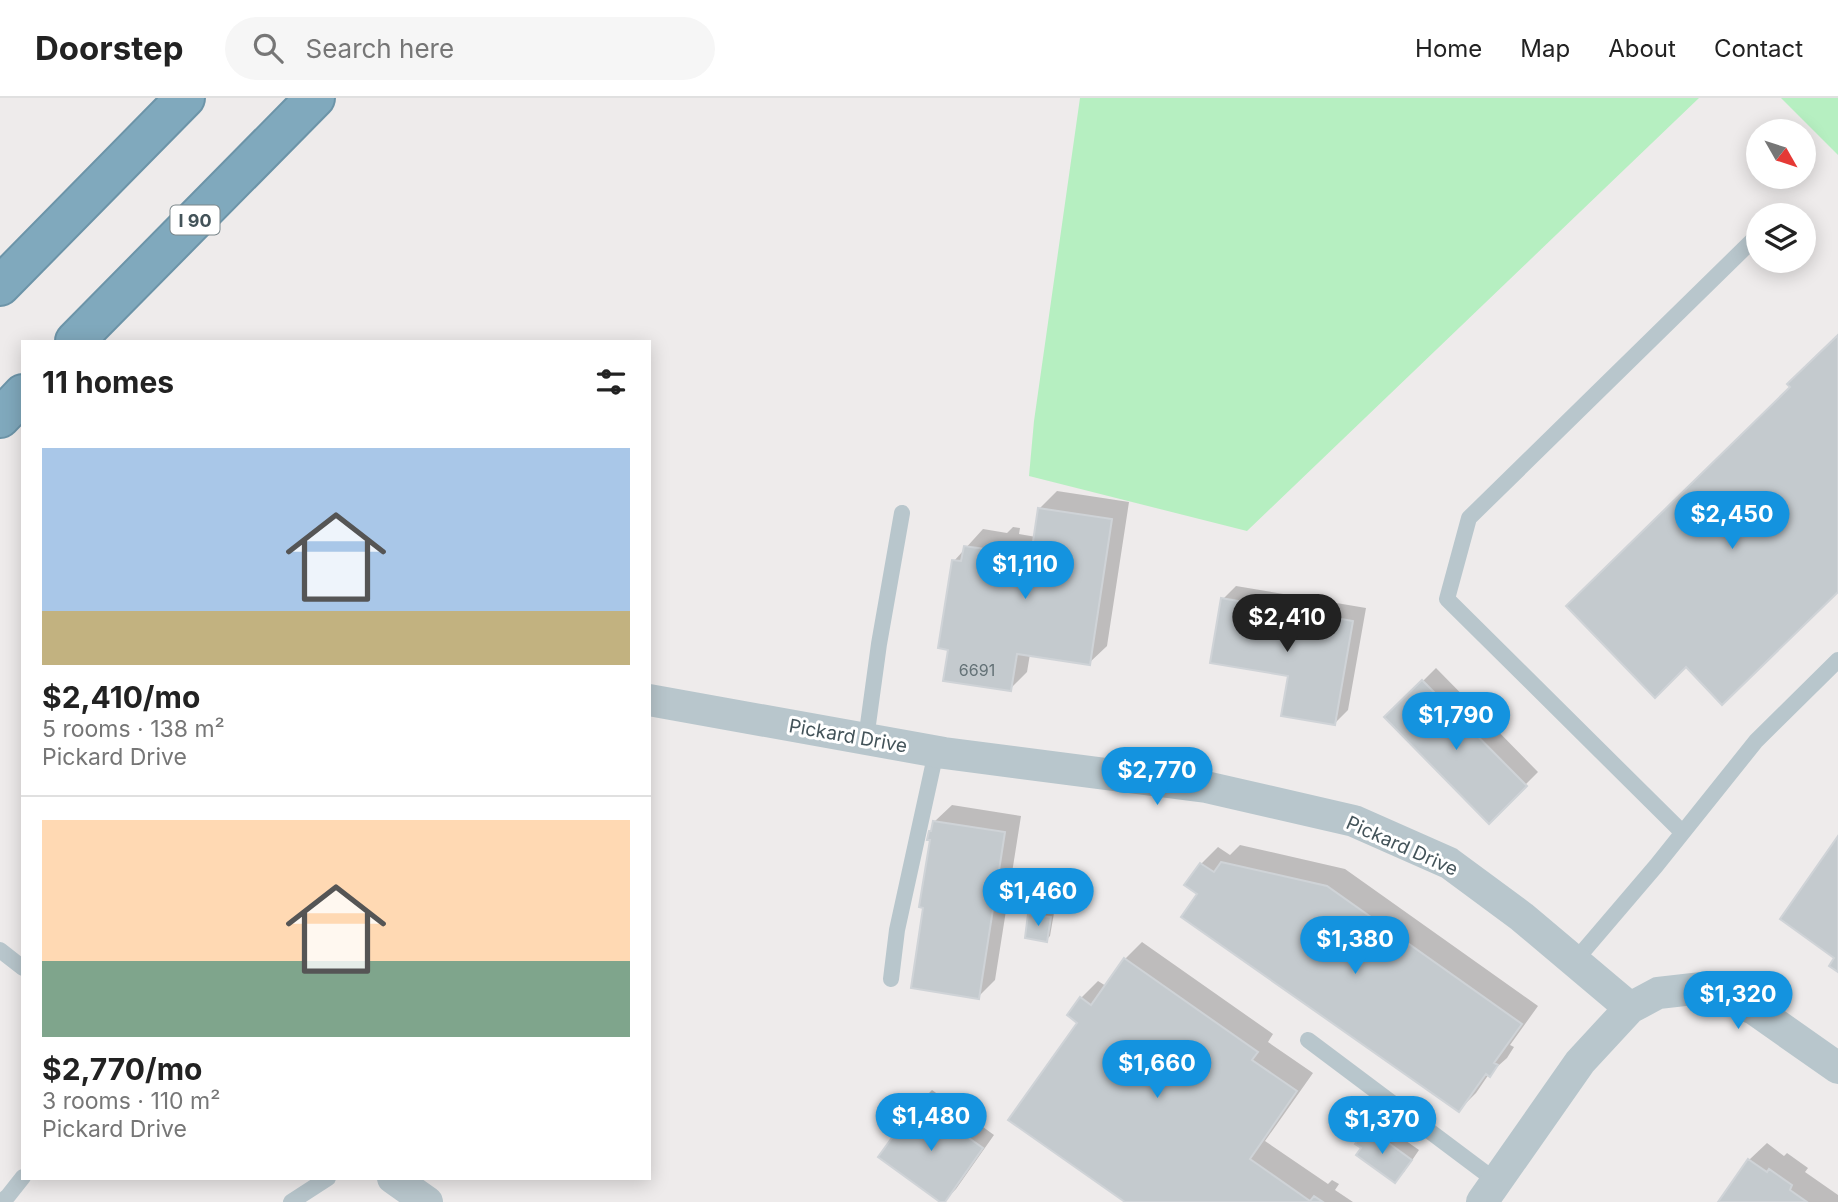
<!DOCTYPE html>
<meta charset="utf-8">
<style>
body{margin:0;font-family:Inter,sans-serif;background:#f6f6f6;color:#222;height:100vh;display:flex;flex-direction:column;font-size:26px;white-space:nowrap}
*{box-sizing:border-box;margin:0}
p{font-size:23px;color:#767676}
.icon{flex:none;width:38px;height:38px;fill:none;stroke:currentColor;stroke-width:2;stroke-linecap:round;stroke-linejoin:round}
.map{position:relative;flex:1;overflow:hidden}
.drawer{position:absolute;left:21px;top:242px;width:630px;height:840px;display:flex;flex-direction:column;background:#fff;border-radius:0px;box-shadow:0 4px 18px #0003}
.drawer>*{flex:none}
.needle{width:46px;rotate:129deg}
.fabs{position:absolute;left:1746px;top:21px;display:grid;gap:14px}
.fabs a{display:grid;place-items:center;width:70px;height:70px;border-radius:50%;background:#fff;box-shadow:0 4px 18px #0003;font-size:35px}
.price{position:absolute;translate:-50% -60px;padding:0 16px;border-radius:24px;background:#1493df;color:#fff;font-size:23px;line-height:46px;filter:drop-shadow(0 2px 4px #0008)}
.price::after{content:'';position:absolute;left:50%;top:42px;width:21px;height:16px;margin-left:-10px;background:inherit;clip-path:polygon(0 0,100% 0,50% 100%)}
.price.on{background:#222;color:#fff}
ul{padding:0;list-style:none}
li{display:grid;align-content:center;gap:14px;height:371px;padding:0 21px}
li+li{border-top:2px solid #e0e0e0}
li span{display:grid;place-items:center;height:217px;border-radius:0px;color:#555}
li>.icon{margin-inline-start:auto}
span .icon{width:126px;height:126px;fill:#fffc;stroke-width:1}
li b{font-size:30px}
h2{display:flex;justify-content:space-between;align-items:center;height:84px;padding:0 21px;font-size:30px}
header{display:flex;align-items:center;gap:42px;box-sizing:border-box;height:98px;padding:0 35px;background:#fff;border-bottom:2px solid #e0e0e0}
header strong{font-size:33px}
nav{display:flex;gap:38px;margin-inline-start:auto;font-size:24px}
.search{width:490px;height:63px;background:#f6f6f6;display:flex;align-items:center;gap:18px;box-sizing:border-box;padding:0 24px;border-radius:38px;color:#767676;font-size:26px}
.map>svg:first-child{display:block}
</style>
<header>
<strong>Doorstep</strong>
<div class="search"><svg class="icon" aria-label="search" viewBox="0 0 24 24"><circle cx="10" cy="10" r="6"/><path d="M15 15l6 6"/></svg>Search here</div>
<nav><a>Home</a><a>Map</a><a>About</a><a>Contact</a></nav>
</header>
<div class="map">
<svg width="1838" height="1104" viewBox="0 0 1838 1104">
<rect width="100%" height="100%" fill="#eeebeb"/>
<path fill="#b6efc1" d="M1080,0H1699L1247,433L1029,378L1034,323Z
M1781,0H1838V57Z"/>
<path fill="#0003" d="M1057,393L1129,404L1107,548L1089,565L1030,556L1027,574L1010,591L950,550L954,463L983,431L1007,435L1013,429L1020,430L1019,436L1036,439L1040,410Z
M1236,488L1366,510L1348,612L1335,625L1223,501Z
M1436,570L1538,674L1489,723L1387,619Z
M952,707L1021,718L995,882L978,899L933,731L934,724Z
M1240,747L1345,771L1538,908L1510,947L1514,949L1507,960L1489,976L1476,995L1459,1012L1200,796L1201,766L1218,749L1230,757Z
M1034,812L1054,815L1050,838L1046,842L1030,816Z
M1142,844L1273,936L1268,944L1313,975L1265,1043L1328,1086L1332,1082L1339,1086L1335,1092L1353,1104H1128L1079,924L1081,900L1098,883L1106,888L1125,861Z
M932,992L994,1037L956,1091L943,1104L919,1005Z
M1374,1026L1379,1029L1382,1026L1419,1052L1404,1074L1395,1082L1363,1050L1366,1034Z
M1767,1045L1784,1058L1787,1055L1808,1070L1805,1074L1838,1097V1104H1720L1749,1062Z"/>
<path fill="#c4cace" stroke="#cfd3d7" stroke-width="2" d="M1838,237V494L1722,607L1686,569L1655,600L1566,508L1790,289L1787,286Z
M1038,410L1112,421L1090,567L1017,556L1011,593L943,583L948,552L938,550L952,462L961,463L964,448L993,452L994,445L1004,446L1003,453L1031,457Z
M1221,500L1353,523L1335,627L1281,618L1288,578L1210,565Z
M1422,582L1527,688L1489,726L1384,619Z
M933,723L1005,734L979,901L911,890L923,810L919,809L930,742H927L929,733H931Z
M1838,738V874L1829,868L1834,860L1780,821Z
M1221,764L1327,788L1522,926L1494,965L1498,967L1490,979L1486,976L1459,1014L1181,819L1197,796L1184,787L1200,765L1214,774Z
M1028,816L1051,819L1047,844L1025,840Z
M1124,860L1258,954L1252,962L1297,993L1250,1061L1310,1103L1314,1098L1323,1104H1125L1008,1022L1077,925L1067,917L1080,899L1091,907Z
M918,1004L983,1050L945,1104H940L878,1059Z
M1364,1033L1370,1037L1372,1033L1412,1062L1395,1085L1356,1057L1361,1050L1355,1046Z
M1748,1061L1767,1074L1769,1071L1792,1087L1790,1092L1807,1104H1718Z"/>
<g fill="none" stroke-linecap="round" stroke-linejoin="round">
<defs>
<path id="motorway" d="M0,188L185,0
M75,243L315,0
M0,320L23,296"/>
</defs>
<use href="#motorway" stroke="#6c94a8" stroke-width="42"/>
<path stroke="#b8c6cc" stroke-width="16" d="M866,641L879,546L902,415
M1682,734L1447,501L1469,420L1759,136
M0,852L23,870
M1574,864L1656,768L1756,643L1838,562
M891,881L897,832L936,654
M1308,942L1496,1083
M1,1104L8,1098L23,1079
M291,1104L328,1080"/>
<path stroke="#b8c6cc" stroke-width="32" d="M649,602L944,655L1206,689L1354,723L1449,765L1522,819L1630,910
M393,1080L427,1104
M1482,1104L1580,964L1630,910L1658,895L1702,890L1754,911L1838,970"/>
<use href="#motorway" stroke="#80a9bd" stroke-width="38"/>
</g>
<g text-anchor="middle" dominant-baseline="central" stroke-width="6" stroke-linejoin="round" paint-order="stroke">
<g font-size="16" fill="#637176">
<text x="977" y="572">6691</text>
</g>
<rect fill="#fff" stroke="#7b878b" stroke-width="2" x="170.5" y="107.5" width="49" height="29" rx="5"/>
<g font-size="18" font-weight="bold" fill="#435359">
<text x="195" y="122">I 90</text>
</g>
<g font-size="19" fill="#435359" stroke="#fff">
<text transform="translate(848 638) rotate(10)">Pickard Drive</text>
<text transform="translate(1402 748) rotate(24)">Pickard Drive</text>
</g>
</g>
</svg>
<div class="fabs">
<a><svg class="needle" viewBox="-14 -14 28 28"><path d="M0-13l5 13h-10z" fill="#e53935"/><path d="M0 13l5-13h-10z" fill="#767676"/></svg></a>
<a><svg class="icon" aria-label="layers" viewBox="0 0 24 24"><path d="M12 4l9 5-9 5-9-5zM3 14l9 5 9-5"/></svg></a>
</div>
<b class="price" style="left:1732px;top:453px">$2,450</b>
<b class="price" style="left:1025px;top:503px">$1,110</b>
<b class="price on" style="left:1287px;top:556px">$2,410</b>
<b class="price" style="left:1456px;top:654px">$1,790</b>
<b class="price" style="left:1157px;top:709px">$2,770</b>
<b class="price" style="left:1038px;top:830px">$1,460</b>
<b class="price" style="left:1355px;top:878px">$1,380</b>
<b class="price" style="left:1738px;top:933px">$1,320</b>
<b class="price" style="left:1157px;top:1002px">$1,660</b>
<b class="price" style="left:931px;top:1055px">$1,480</b>
<b class="price" style="left:1382px;top:1058px">$1,370</b>
<section class="drawer">
<h2>11 homes<svg class="icon" aria-label="filters" viewBox="0 0 24 24"><path d="M4 7h16M4 17h16"/><circle cx="9" cy="7" r="2"/><circle cx="15" cy="17" r="2"/></svg></h2>
<ul>
<li><span style="background:linear-gradient(#a9c7e8 75%,#c2b280 0)"><svg class="icon" aria-label="home" viewBox="0 0 24 24"><path d="M3 11l9-7 9 7M6 9v11h12V9"/></svg></span><div><b>$2,410/mo</b><p>5 rooms · 138 m²</p><p>Pickard Drive</p></div></li>
<li><span style="background:linear-gradient(#ffd9b3 65%,#7fa58c 0)"><svg class="icon" aria-label="home" viewBox="0 0 24 24"><path d="M3 11l9-7 9 7M6 9v11h12V9"/></svg></span><div><b>$2,770/mo</b><p>3 rooms · 110 m²</p><p>Pickard Drive</p></div></li>
</ul>
</section>
</div>
